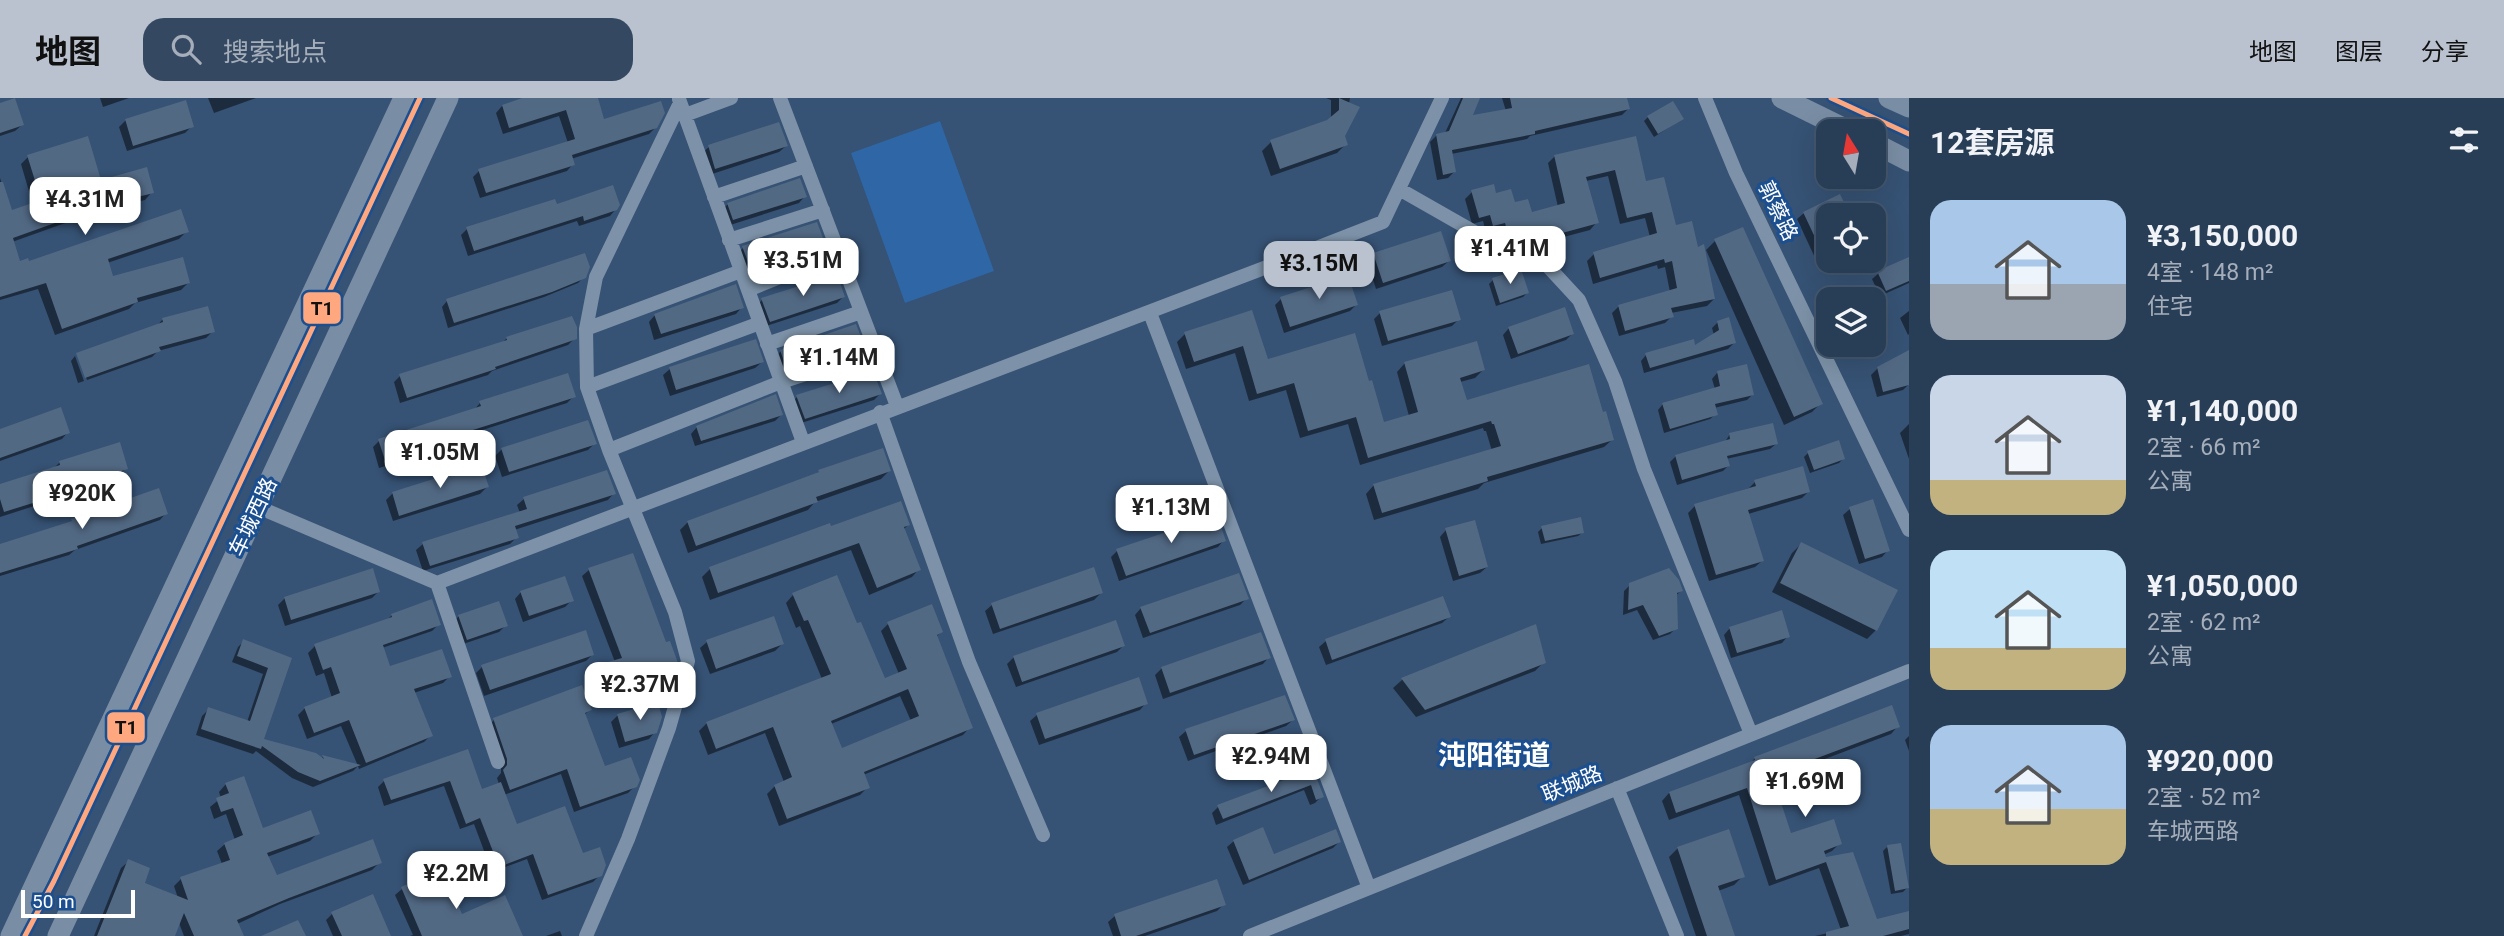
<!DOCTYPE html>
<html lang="zh">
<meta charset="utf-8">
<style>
body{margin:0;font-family:Roboto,"Noto Sans SC",sans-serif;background:#344961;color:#f1f3f6;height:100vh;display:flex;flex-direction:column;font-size:26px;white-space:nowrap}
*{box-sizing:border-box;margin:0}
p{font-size:23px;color:#a5aeba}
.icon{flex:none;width:38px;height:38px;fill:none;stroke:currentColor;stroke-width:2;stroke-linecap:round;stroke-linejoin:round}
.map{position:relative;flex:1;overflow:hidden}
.side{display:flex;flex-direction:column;background:#283e57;width:595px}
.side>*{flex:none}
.needle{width:46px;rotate:349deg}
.fabs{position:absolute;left:1816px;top:21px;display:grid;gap:14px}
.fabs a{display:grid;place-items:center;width:70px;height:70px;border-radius:14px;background:#283e57;box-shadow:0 7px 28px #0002,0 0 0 2px #44576d;font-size:35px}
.scale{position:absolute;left:21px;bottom:18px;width:114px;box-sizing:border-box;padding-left:7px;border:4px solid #fff;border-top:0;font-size:19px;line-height:24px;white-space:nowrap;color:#fff;-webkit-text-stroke:5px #1b4f8f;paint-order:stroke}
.price{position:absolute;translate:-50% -60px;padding:0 16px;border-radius:14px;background:#fff;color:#222;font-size:23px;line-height:46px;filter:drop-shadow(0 2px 4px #0008)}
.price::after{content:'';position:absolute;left:50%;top:42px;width:21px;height:16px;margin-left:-10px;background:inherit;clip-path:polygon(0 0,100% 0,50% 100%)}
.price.on{background:#b9c2ce;color:#111}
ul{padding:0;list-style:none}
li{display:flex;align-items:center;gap:21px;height:175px;padding:0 21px}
li span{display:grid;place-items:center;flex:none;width:196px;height:140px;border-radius:21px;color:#555}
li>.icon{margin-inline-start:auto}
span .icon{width:84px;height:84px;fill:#fffc;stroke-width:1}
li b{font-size:30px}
h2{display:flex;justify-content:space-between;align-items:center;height:84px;padding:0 21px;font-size:30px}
header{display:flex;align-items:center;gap:42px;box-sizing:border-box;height:98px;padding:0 35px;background:#b9c2ce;color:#111}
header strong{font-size:33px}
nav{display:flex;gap:38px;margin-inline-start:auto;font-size:24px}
.search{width:490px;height:63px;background:#344961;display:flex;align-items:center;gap:18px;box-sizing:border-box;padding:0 24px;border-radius:21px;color:#a5aeba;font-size:26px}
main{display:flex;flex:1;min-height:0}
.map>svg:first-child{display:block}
</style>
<header>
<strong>地图</strong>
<div class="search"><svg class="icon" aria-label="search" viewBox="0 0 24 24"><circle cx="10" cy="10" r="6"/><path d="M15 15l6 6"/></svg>搜索地点</div>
<nav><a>地图</a><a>图层</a><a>分享</a></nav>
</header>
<main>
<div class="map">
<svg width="1909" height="838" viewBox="0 0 1909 838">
<rect width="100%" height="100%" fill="#365274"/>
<path fill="#2f66a5" d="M940,23L994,173L905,205L851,55Z"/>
<path fill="#0007" fill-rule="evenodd" d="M100,0H129L103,9Z
M208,0H256L214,15Z
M528,0H596L603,23L656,29L649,36L571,61L573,66L567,73L480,100L473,79L479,73L568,45L559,18L503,36L496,15L502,8Z
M1326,0H1350L1343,38L1346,46L1337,55L1271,78L1262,53L1271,44L1331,21V2Z
M1461,0H1478L1470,20L1506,13L1502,0H1626L1628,11L1622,17L1530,38L1527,41L1451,56L1454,74L1448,80L1437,82L1430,44L1436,38L1445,35Z
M0,7L22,27L15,33L0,38Z
M1648,19L1682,21L1654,39L1644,23Z
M126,22L192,28L185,35L127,53L119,29Z
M1635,40L1645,86L1675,129L1714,201L1707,208L1671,215L1672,218L1665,225L1619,238L1612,215L1619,208L1670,194L1665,169L1658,171L1657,167L1593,186L1587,163L1594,156L1650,139L1645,120L1620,126L1608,78L1586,83L1597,124L1590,132L1522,150L1519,140L1502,145L1498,130L1486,134L1483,123L1472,126L1465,101L1472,94L1495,97L1531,116L1558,109L1548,65L1555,58Z
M786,48L779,54L709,77L702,55L709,49Z
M28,59L100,84L152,94L145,102L99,113L12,144L18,165L27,166L187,133L179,141L107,165L112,181L188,185L181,192L135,205L129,211L55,237L38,191L0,202V80L11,115L33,107L21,66Z
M805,98L799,105L727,128L721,113L728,106Z
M1839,98L1848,117H1829V158L1817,164L1797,121L1804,115Z
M556,108L616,111L610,118L579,128L577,123L468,158L461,137L467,131Z
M1715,143L1821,305L1812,314L1784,327L1706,152Z
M824,147L817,154L744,177L737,156L743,150Z
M1374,157L1449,163L1442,169L1376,191L1367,163Z
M1909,161V185L1880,198L1872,181L1879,175Z
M584,179L578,185L544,199L448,230L442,209L447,203Z
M1493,182L1527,195L1523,199L1496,208L1489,186Z
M843,199L837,205L763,229L756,208L762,202Z
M1281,201L1356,207L1350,213L1284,235L1275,207Z
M742,209L736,216L654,242L649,224L655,217Z
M206,210L213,233L206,240L158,253L152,259L87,282L77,256L156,229L162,222Z
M1909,213V236L1908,237L1900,220Z
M1251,214L1267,263L1383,326L1409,318L1397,274L1405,265L1483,272L1475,280L1460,284L1466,305L1602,316L1613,341L1604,349L1484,385L1478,391L1374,422L1366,396L1374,387L1492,353L1486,333H1484L1483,330L1360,367L1348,326L1300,340L1286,292L1249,303L1235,255L1186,271L1177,244L1185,236Z
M1380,215L1459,221L1452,228L1382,248L1374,221Z
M1718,224L1734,245L1728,251L1644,275L1641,263L1646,257L1694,250L1714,237L1712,230Z
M1509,230L1572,236L1566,242L1511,261L1503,237Z
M507,240H575L568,247L492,273L488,277L400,305L394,284L400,278L501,246Z
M861,247L855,253L781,277L774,260L781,253Z
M1909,256V286L1903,292L1877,299L1871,277L1878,270Z
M75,258L84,283L78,285L71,263Z
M762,264L755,270L670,298L663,277L670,271Z
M1717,275L1752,297L1747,302L1714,310L1716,316L1710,321L1664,335L1658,312L1663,306L1715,291L1712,281Z
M880,296L874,302L798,326L791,305L797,299Z
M574,298L567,305L473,335L466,343L379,370L373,349L379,343L474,312L480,305Z
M781,317L775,323L695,348L691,336L697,329Z
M1909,326V361L1900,335Z
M0,333L68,334L62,341L0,363Z
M1730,336L1776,346L1770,351L1726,361L1728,368L1723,373L1677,387L1670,364L1676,358L1725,344Z
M595,345L588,352L502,379L495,358L502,351Z
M1808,355L1843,361L1839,365L1810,375L1804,359Z
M60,364L126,370L120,377L63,394L56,401L0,419V388L53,371Z
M889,373L881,381L815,404L808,412L688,455L680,432L688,424L815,377L819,374Z
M606,375L614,395L608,402L514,432L517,439L510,446L423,473L416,452L423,446L520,415L517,407L524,401Z
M1755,384L1808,394L1802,400L1748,416L1762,463L1755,469L1709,483L1688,415L1695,408L1749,390Z
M487,389L480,396L393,423L386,402L393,395Z
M1872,403L1888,452L1882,459L1859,466L1843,417L1850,411Z
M166,415L160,422L75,452L69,457L0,478V449Z
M829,427L830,430L908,427L903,432L919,471L912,479L869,497L851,452L710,502L702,479L710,471Z
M1542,430L1583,434L1578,438L1541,446L1538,434Z
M1446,432L1487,469L1480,475L1453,483L1440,439Z
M1224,442L1218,449L1119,483L1111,459L1117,453Z
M1801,446L1876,532L1867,541L1772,494L1792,455Z
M589,472L674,569L668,576L611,596L603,572L615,564L582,478Z
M1630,487L1681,493L1675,498L1676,530L1670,536L1653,542L1637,512L1623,517L1624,493Z
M378,494L372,500L285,528L278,507L285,500Z
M521,494L572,502L565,509L523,524L515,501Z
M1101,495L1094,502L993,536L985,513L992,507Z
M793,497L856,528L884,582L899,576L881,533L888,526L941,534L936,539L970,629L963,637L863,677L868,689L860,697L779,728L767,696L775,688L784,684L765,635L708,657L699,633L707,625L822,581L800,528L796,530L786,505ZM900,598L911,623L841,653L831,626Z
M1247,500L1240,507L1143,540L1135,517L1141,510Z
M392,517L439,526L432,533L382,550L389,570L450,578L443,585L414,595L431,637L424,644L359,671L358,668L353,673L313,689L292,680L256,653L253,656L196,637L202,618L209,611L247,624L263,576L232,564L238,549L244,543L290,561L262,642L321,661L323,659L358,668L341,628L307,641L298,617L305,610L332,600L324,575L316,578L308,555L315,548L386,523Z
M459,518L506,527L499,534L460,547L452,525Z
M1449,519L1442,525L1326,567L1319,549L1326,543Z
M1535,528L1544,564L1535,573L1416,619L1393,590L1402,582Z
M1730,530L1788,538L1782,545L1731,560L1724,537Z
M707,544L782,546L775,553L710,576L700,550Z
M1123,548L1117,554L1016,589L1007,566L1014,559Z
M592,557L586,563L484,598L476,575L482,569Z
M1269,559L1263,566L1163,601L1155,577L1162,570Z
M1146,605L1140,612L1039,647L1030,623L1037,617Z
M656,606L655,634L649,641L619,650L611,624L617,618Z
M590,612L584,617L604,670L635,688L628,695L574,714L561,676L504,697L516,729L582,757L600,777L593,784L542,802L527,761L492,774L474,726L460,731L444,688L384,708L378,689L384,683L467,653L481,693L499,686L497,680L501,675V668L488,628L494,622Z
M1293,622L1286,628L1188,663L1179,639L1186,633Z
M1898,628L1891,636L1772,681L1790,737L1840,745L1832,753L1823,757L1876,823L1909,815V836L1901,838H1815L1841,832L1819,770L1769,788L1739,697L1669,722L1662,703L1669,695L1749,667L1755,660Z
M1909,638V653L1905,642Z
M1312,673L1322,698L1315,705L1310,707L1304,692L1216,727L1212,715L1218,709Z
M226,686L262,732L318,735L310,743L267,759L276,780L380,764L372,772L280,806L211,838H184L179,825L173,838H94L121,770L129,763L142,785L178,800L174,788L181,781L222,766L217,753L225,746L235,742L226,716L214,721L210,709L221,700L219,694Z
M1234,743L1273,758L1339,744L1333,750L1243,787L1227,749Z
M1887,749L1907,790L1903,794L1891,796L1883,753Z
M1678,750L1743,778L1734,787L1718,793L1733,838H1696L1669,759Z
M402,791L462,818L504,799L521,838H410L413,837L395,797Z
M372,798L390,838H333L326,822L332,816Z
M1224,806L1217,813L1145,838H1113L1108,824L1115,818Z
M560,833L562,838H546Z"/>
<path fill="#526984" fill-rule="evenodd" d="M15,0L24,27L0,35V5Z
M522,0H598L604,21L661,3L665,15L657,30L572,57L575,67L486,95L478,71L575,41L566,12L509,30L502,7Z
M1339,0L1360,9L1345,38L1348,47L1280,71L1270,42L1327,22L1339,12Z
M1463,0H1480L1473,17L1512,10L1510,0H1627L1630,11L1535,33V36L1452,52L1456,74L1443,77L1436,36L1449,33Z
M186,2L194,29L133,48L125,21Z
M1673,3L1684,21L1658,36L1647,18Z
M779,24L788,48L715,71L708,47Z
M88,38L101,82L147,69L154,95L108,106L13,140L20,163L28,160L29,163L181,111L189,134L108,161L113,178L183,159L190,185L137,200L138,204L62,231L46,185L0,199V84H3L12,112L41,102L27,57Z
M1636,38L1646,83L1664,79L1676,127L1692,123L1698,149L1704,146L1715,201L1671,210L1674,219L1625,233L1618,207L1677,190L1672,163L1665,165L1664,161L1600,180L1593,154L1657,135L1652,114L1627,120L1615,72L1586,79L1599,125L1529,144L1526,134L1509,139L1505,125L1493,128L1490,117L1479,120L1471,92L1494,86L1496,95L1511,91L1515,104L1528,101L1532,114L1565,105L1554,57Z
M800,80L807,99L733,122L727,105Z
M613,87L620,107L617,112L584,123L583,118L474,153L466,129L555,101L557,106Z
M1840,96L1850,117H1829V169L1803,114Z
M817,124L826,148L751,172L742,148Z
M1743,129L1823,306L1794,319L1714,141Z
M1441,133L1451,163L1383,185L1373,155Z
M585,155L590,169L586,180L552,194L454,225L446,201Z
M1909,159V183L1886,193L1877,173Z
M1521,171L1529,195L1500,205L1492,180Z
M837,176L845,199L770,224L761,200Z
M1348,177L1358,207L1290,229L1280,199Z
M736,186L744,210L661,236L654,216Z
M1452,192L1461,222L1388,243L1379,213Z
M208,208L215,234L159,249L161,253L85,280L76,255L163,224L162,220Z
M1565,209L1574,236L1518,256L1508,229Z
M1252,212L1268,261L1355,235L1369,283L1372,282L1384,324L1418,314L1404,264L1477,243L1485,272L1460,280L1467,302L1589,266L1603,314L1606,313L1614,342L1487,379L1488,383L1382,415L1373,386L1501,348L1494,326H1492L1491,323L1368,360L1356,319L1308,333L1294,285L1257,296L1243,248L1194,264L1184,234Z
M572,218L577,229V241L495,269L496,271L407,300L399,276L507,242L506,239Z
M1729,219L1736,245L1650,270L1645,255L1694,241L1695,247L1719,232L1717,223Z
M856,226L864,247L787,272L780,252Z
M756,241L764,264L676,292L669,269Z
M1909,252V287L1883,294L1877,269Z
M1747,266L1754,297L1715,306L1718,317L1670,331L1662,305L1720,288L1717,273Z
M873,273L882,296L805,321L796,297Z
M568,275L576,299L473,332L475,337L386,365L378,341L481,308L479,303Z
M776,296L783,317L701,343L696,328Z
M61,309L70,335L0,360V331Z
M588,322L597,346L509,374L501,350Z
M1773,325L1778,346L1727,358L1730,368L1682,382L1675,357L1730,341L1729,335Z
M1839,342L1845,361L1814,372L1807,353Z
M120,344L128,371L63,391L65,395L4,414L0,401V386L60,367L59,363Z
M883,350L891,373L816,399L818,404L696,448L687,423L819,374L818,372Z
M481,366L489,389L399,418L392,394Z
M1803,368L1810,394L1748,412L1764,463L1716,477L1694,406L1756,388L1754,382Z
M607,372L616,396L515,428L519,440L430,468L422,444L527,411L523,399Z
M159,390L168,416L77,448L78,451L0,475V446L72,423L71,421Z
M1873,401L1890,453L1865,461L1849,409Z
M901,403L910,427L904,429L921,472L877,490L859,445L718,495L709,469L830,425L831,428Z
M1217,417L1226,443L1126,478L1116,451Z
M1581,419L1584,435L1545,443L1541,428Z
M1475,422L1488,469L1459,478L1445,430Z
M1801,444L1898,492L1877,533L1780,485Z
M633,455L666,544L670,543L678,565L676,570L617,590L608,564L622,560L588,470Z
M1094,469L1103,495L1000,531L991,505Z
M373,470L380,494L291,522L284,499Z
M1669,470L1679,482L1683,493L1677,495L1678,531L1659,538L1643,507L1628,512L1629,485Z
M1239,475L1249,501L1150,535L1140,509Z
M837,477L857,525L861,524L885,580L907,571L887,524L932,506L943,534L937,537L973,630L864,674L870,690L787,721L774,687L792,679L773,629L716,651L706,624L831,576L808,522L804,523L792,495ZM908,591L919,618L842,650L831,623Z
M565,478L574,503L529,518L520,493Z
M1443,498L1451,519L1332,562L1325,541Z
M432,501L441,527L383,547L390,568L442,551L452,579L414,591L433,638L366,665L349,622L314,635L304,609L340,595L331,569L323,572L314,546L392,519L391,516Z
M499,503L508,528L467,542L458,517Z
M1782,512L1790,539L1737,555L1729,529Z
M774,518L784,546L716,571L706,542Z
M1116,522L1125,548L1022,584L1013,558Z
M1536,526L1546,565L1425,612L1401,580Z
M586,532L594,557L490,592L481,567Z
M1261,534L1271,560L1170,595L1161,569Z
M243,541L292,560L264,641L316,655L324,661L322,657L361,667L320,683L298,674L262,648L261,651L201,631L208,609L250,623L268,570L237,558Z
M1139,579L1148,606L1045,641L1036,615Z
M582,587L592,612L585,615L605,668L631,659L640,682L637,689L580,709L567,671L510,692L503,672L507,667V661L493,620Z
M1285,597L1295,622L1194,657L1185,631Z
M658,604L662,619L657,635L625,644L617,616Z
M1892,607L1900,629L1772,677L1791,735L1834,721L1842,746L1824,753L1826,759L1853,754L1877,821L1909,813V831L1883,838H1826V834L1849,828L1826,764L1776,782L1747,690L1676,715L1669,694L1755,662L1754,659Z
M468,651L482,691L501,684L517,726L565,708L583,755L600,749L606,767L602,778L548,797L533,756L499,769L480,720L466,726L450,683L391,702L383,681Z
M1313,671L1324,699L1316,702L1311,687L1223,721L1217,707Z
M244,678L263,730L311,712L320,736L267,755L277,777L373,741L382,765L289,800L237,822L244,838H194L184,815L175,838H97L128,761L150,770L145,785L188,802L180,779L230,762L224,745L243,737L233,710L221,714L216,700L229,695L225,685Z
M1263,729L1274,756L1336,731L1341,744L1249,782L1233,742Z
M1729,731L1745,779L1718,788L1735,838H1707L1677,749Z
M1901,745L1909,790L1895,793L1887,747Z
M443,771L462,816L505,797L523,838H422L401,789Z
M1217,781L1226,807L1136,838H1121L1114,816Z
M373,796L391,838H342L331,814Z
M298,822L306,838H261Z"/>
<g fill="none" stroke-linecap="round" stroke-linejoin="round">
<path stroke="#7d92a8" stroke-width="14" d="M780,0L897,308
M1705,0L1736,75L1909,432
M679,1L803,344
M685,17L731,0
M1399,91L1485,140L1543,163L1579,202L1615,283L1644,371L1751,636
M714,99L806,68
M729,142L823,112
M748,192L839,155
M1150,215L1369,790
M586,231L741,173
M767,246L861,214
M587,289L760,225
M880,314L969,564L1043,737
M609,352L781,284L876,253
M258,409L437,485L498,664
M437,485C752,362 1069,247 1383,124L1442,0
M1617,690L1677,838
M586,838L628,741L669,630L688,563L675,514L609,352L587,289L586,231L596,179L680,5
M1250,838L1909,573"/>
<path stroke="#798da4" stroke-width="21" d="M1782,0L1849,33
M1889,0L1909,9
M1874,45L1909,63
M11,838L404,0
M58,838L448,0"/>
<defs>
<path id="tram-1" d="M1831,0L1909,36
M25,838L54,783L420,0"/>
</defs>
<use href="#tram-1" stroke="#1b4f8f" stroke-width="10"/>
<use href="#tram-1" stroke="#ffa880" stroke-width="5"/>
</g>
<g text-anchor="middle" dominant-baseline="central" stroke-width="6" stroke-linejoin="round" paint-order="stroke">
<g font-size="21" fill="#fff" stroke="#1b4f8f">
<text transform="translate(1778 113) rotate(64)">郭蔡路</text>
<text transform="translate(253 419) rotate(-65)">车城西路</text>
<text transform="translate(1572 686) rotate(-22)">联城路</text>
</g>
<g font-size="28" font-weight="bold" fill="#fff" stroke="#1b4f8f">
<text x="1494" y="657">沌阳街道</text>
</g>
</g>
<g stroke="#1b4f8f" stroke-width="2.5">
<rect x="302" y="193" width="40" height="34" rx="7" fill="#ffa880"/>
<rect x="106" y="613" width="40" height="33" rx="7" fill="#ffa880"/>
</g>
<g font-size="19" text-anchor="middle" font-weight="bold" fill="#111">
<text x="322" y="217">T1</text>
<text x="126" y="636">T1</text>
</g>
</svg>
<div class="fabs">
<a><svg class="needle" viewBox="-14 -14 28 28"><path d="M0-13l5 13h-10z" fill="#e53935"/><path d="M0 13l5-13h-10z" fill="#a5aeba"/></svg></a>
<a><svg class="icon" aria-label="locate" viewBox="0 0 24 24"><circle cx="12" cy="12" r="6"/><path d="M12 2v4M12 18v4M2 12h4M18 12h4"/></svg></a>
<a><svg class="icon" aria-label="layers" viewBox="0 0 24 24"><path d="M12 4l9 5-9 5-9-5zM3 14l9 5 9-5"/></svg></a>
</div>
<div class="scale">50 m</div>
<b class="price" style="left:85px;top:139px">¥4.31M</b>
<b class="price" style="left:1510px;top:188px">¥1.41M</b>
<b class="price" style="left:803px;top:200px">¥3.51M</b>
<b class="price on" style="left:1319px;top:203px">¥3.15M</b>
<b class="price" style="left:839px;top:297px">¥1.14M</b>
<b class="price" style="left:440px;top:392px">¥1.05M</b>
<b class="price" style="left:82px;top:433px">¥920K</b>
<b class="price" style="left:1171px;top:447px">¥1.13M</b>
<b class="price" style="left:640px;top:624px">¥2.37M</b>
<b class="price" style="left:1271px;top:696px">¥2.94M</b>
<b class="price" style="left:1805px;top:721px">¥1.69M</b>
<b class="price" style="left:456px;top:813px">¥2.2M</b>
</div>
<section class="side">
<h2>12套房源<svg class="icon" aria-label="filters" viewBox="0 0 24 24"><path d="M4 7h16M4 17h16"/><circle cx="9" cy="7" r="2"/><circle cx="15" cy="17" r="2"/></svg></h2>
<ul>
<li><span style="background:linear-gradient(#a9c7e8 60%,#9aa5b1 0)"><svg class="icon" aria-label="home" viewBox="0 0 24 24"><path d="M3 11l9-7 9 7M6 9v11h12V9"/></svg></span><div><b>¥3,150,000</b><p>4室 · 148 m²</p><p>住宅</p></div></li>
<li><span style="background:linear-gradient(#c9d6e8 75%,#c2b280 0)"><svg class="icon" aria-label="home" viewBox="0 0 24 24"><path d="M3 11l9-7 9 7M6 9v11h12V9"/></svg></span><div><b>¥1,140,000</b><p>2室 · 66 m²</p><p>公寓</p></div></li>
<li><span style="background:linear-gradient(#bfe0f5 70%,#c2b280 0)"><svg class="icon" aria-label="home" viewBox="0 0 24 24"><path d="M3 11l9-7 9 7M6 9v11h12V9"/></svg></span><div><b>¥1,050,000</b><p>2室 · 62 m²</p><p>公寓</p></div></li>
<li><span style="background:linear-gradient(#a9c7e8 60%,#c2b280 0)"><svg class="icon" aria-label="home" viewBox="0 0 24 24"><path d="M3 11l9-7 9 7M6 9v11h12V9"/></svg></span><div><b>¥920,000</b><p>2室 · 52 m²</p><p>车城西路</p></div></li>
</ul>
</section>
</main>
